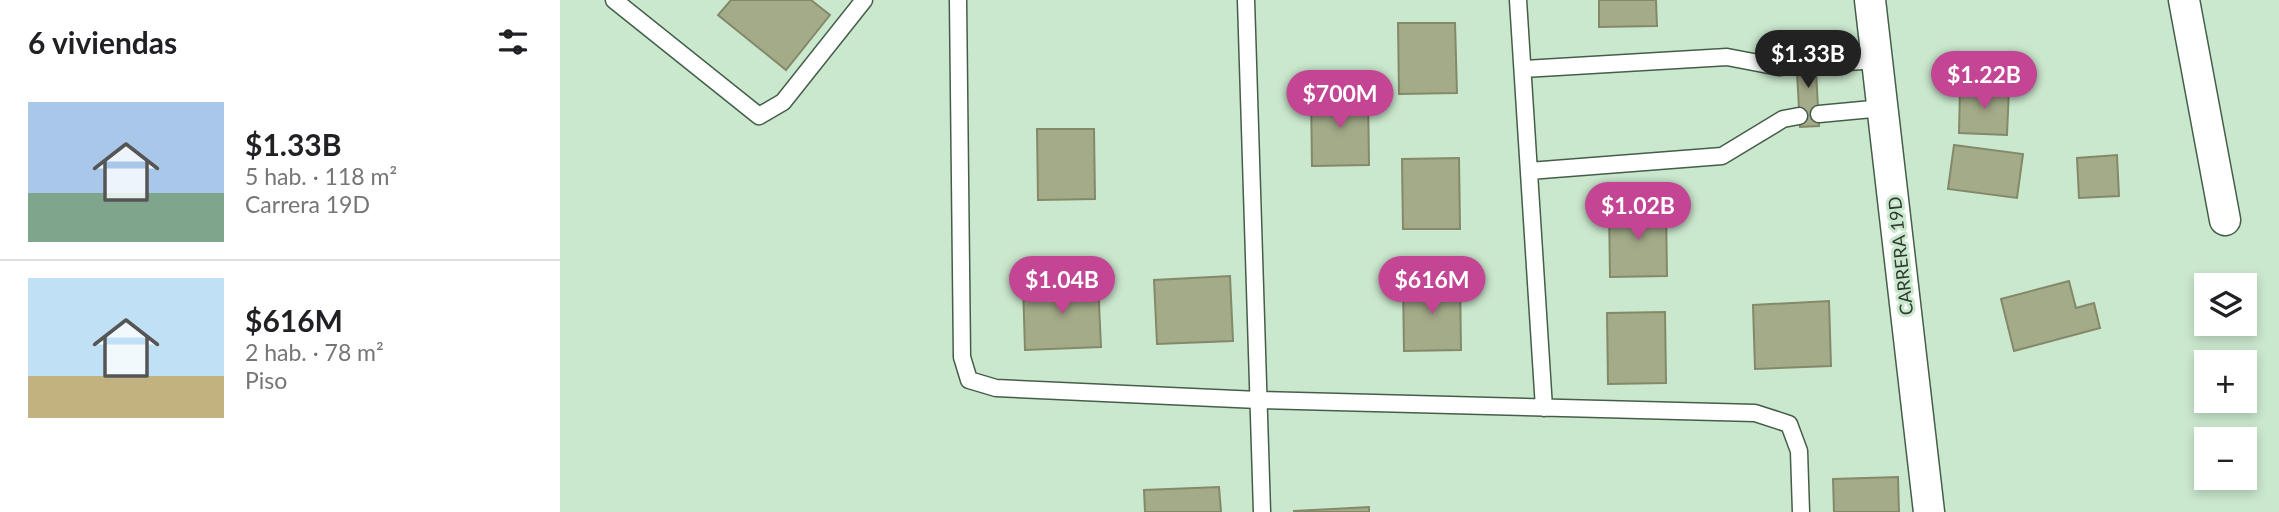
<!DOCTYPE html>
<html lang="es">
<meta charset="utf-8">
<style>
body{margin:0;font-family:Lato,sans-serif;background:#f2f2f2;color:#202124;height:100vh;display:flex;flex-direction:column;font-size:26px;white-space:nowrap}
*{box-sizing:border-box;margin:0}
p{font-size:23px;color:#757577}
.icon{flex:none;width:38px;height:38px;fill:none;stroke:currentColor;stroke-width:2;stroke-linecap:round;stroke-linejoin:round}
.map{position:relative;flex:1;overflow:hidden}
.details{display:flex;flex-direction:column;background:#fff;width:560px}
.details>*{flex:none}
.controls{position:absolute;left:1634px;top:273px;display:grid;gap:14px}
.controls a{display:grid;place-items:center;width:63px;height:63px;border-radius:0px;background:#fff;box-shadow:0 4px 10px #0003;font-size:35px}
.price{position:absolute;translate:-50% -60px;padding:0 16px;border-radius:24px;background:#c34593;color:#fff;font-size:23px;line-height:46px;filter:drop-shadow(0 2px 4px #0008)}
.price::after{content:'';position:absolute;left:50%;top:42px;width:21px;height:16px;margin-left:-10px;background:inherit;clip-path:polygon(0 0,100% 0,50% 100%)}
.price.active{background:#222;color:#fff}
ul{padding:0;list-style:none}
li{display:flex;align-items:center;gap:21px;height:175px;padding:0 28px}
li+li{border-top:2px solid #e0e0e0}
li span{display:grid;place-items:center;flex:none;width:196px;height:140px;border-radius:0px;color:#555}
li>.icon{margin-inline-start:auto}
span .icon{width:84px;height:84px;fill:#fffc;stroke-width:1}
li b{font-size:30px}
h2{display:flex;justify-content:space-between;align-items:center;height:84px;padding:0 28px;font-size:30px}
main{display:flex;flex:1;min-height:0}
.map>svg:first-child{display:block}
</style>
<main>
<section class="details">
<h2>6 viviendas<svg class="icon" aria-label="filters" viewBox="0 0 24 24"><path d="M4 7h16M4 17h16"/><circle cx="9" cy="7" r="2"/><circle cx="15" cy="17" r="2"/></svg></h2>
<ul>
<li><span style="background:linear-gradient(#a9c7e8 65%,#7fa58c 0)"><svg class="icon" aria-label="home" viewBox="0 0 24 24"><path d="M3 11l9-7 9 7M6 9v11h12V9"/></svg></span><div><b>$1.33B</b><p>5 hab. · 118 m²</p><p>Carrera 19D</p></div></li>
<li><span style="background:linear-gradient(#bfe0f5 70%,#c2b280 0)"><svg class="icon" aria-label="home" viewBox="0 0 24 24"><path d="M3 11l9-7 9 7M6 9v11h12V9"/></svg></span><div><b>$616M</b><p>2 hab. · 78 m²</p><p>Piso</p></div></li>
</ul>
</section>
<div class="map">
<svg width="1719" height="512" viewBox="0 0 1719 512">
<rect width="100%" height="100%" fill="#cae8ce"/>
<path fill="#a4ab89" stroke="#838969" stroke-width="2" d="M171,0H251L270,15L226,70L158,15Z
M1039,0H1096L1097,26L1039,27Z
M838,23H895L897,93L839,94Z
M1255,53L1259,126L1240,127L1236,54Z
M1400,87L1449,88L1447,135L1399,133Z
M808,94L809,165L752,166L751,95Z
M477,129H534L535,199L478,200Z
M1394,145L1463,154L1457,198L1388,189Z
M1557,155L1559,196L1519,198L1517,158Z
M899,158L900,229H843L842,159Z
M1106,206L1107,276L1050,277L1049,207Z
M670,276L673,341L597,344L594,280Z
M900,280L901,350L844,351L843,281Z
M1509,281L1516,308L1534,303L1540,328L1454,351L1441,299Z
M538,282L541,347L465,350L463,285Z
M1269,301L1271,366L1195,369L1193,305Z
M1105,312L1106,383L1048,384L1047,313Z
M1338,477L1339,512H1274L1273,479Z
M659,487L661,512H585L584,490Z
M809,507V512H734V511Z"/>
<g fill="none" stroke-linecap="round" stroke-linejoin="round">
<defs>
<path id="service" d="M54,0L199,116L223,102L304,0
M398,0L402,357L409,380L436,388L698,400L1195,413L1229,424L1239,451L1241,512
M686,0L702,512
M958,0L984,408
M1256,64L1318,60
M963,69L1167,57L1219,67L1236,65
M1259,114L1323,108
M969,171L1162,156L1223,119L1239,116"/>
<path id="minor" d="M1310,0L1369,512
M1624,0L1665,220"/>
</defs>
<use href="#service" stroke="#455e49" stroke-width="19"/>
<use href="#minor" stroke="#455e49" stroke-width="33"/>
<use href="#service" stroke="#fff" stroke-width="16"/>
<use href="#minor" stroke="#fff" stroke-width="30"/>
</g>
<g text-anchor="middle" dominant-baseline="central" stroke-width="6" stroke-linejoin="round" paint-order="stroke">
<g font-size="18" fill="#2e392f" stroke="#cae8ce">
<text transform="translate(1340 256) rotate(-96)">CARRERA 19D</text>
</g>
</g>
</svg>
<div class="controls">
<a><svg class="icon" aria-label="layers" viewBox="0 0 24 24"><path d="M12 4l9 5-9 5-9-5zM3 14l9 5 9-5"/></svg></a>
<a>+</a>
<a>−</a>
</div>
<b class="price active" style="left:1248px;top:90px">$1.33B</b>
<b class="price" style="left:1424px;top:111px">$1.22B</b>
<b class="price" style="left:780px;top:130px">$700M</b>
<b class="price" style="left:1078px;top:242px">$1.02B</b>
<b class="price" style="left:502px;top:316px">$1.04B</b>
<b class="price" style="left:872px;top:316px">$616M</b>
</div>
</main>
